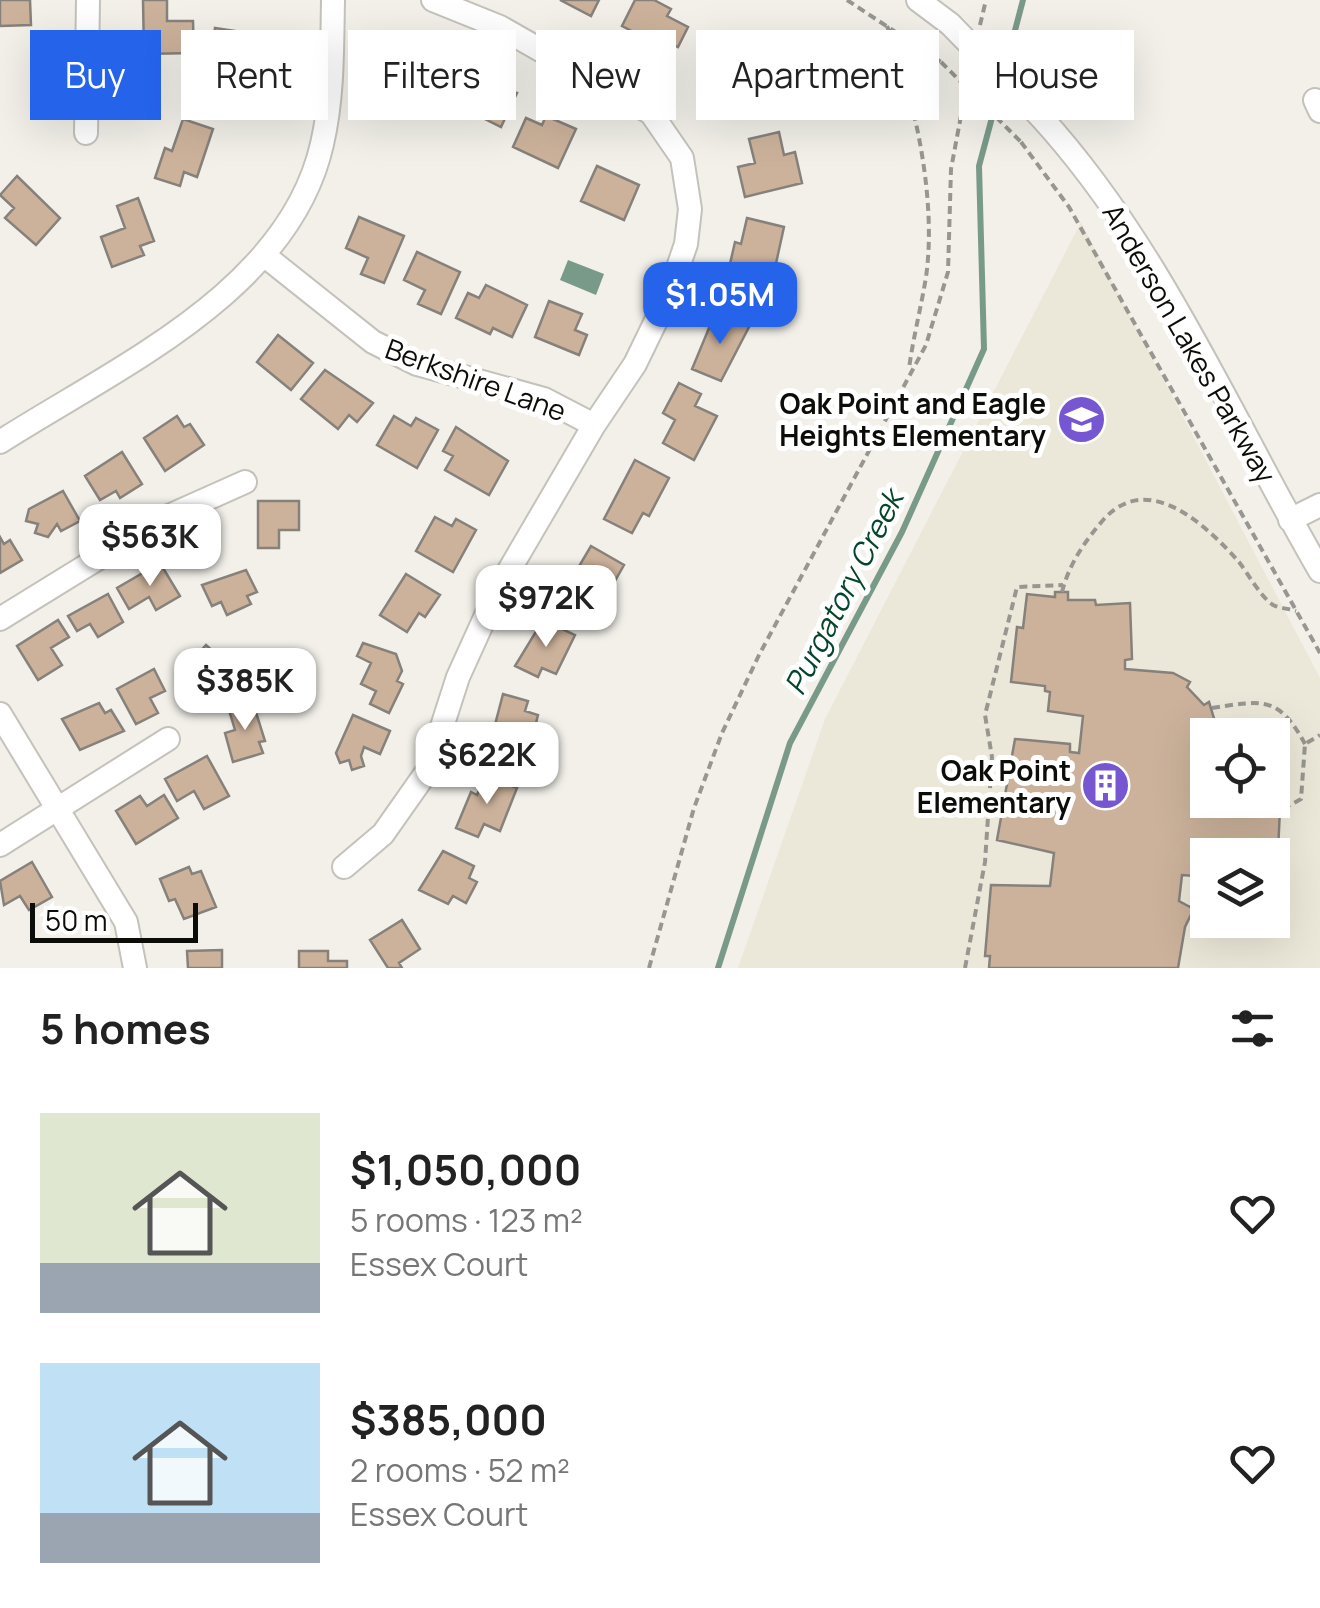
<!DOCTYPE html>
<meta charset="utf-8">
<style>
body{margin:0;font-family:Manrope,sans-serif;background:#f2f2f2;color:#222;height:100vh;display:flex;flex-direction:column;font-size:38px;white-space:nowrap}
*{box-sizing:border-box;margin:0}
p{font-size:32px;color:#767676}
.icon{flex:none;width:55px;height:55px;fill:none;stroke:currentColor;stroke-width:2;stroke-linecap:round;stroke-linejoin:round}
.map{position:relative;height:968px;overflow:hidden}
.details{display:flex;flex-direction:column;background:#fff;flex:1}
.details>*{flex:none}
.guide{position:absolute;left:30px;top:30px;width:1260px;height:90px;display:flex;gap:20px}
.controls{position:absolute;left:1190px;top:718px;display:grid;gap:20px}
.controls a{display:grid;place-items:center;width:100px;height:100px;border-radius:0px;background:#fff;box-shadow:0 10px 40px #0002;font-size:50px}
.scale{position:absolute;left:30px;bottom:25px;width:168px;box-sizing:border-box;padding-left:10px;border:5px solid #0c0c09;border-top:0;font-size:28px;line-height:35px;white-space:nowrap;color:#0c0c09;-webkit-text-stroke:8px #fff;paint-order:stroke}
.price{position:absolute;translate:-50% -85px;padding:0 22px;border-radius:20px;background:#fff;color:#222;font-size:32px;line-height:65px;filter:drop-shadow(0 2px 5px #0008)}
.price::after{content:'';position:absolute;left:50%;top:60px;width:30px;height:22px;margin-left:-15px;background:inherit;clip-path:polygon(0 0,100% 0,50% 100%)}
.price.current{background:#2563eb;color:#fff}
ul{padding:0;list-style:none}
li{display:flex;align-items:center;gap:30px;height:250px;padding:0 40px}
li span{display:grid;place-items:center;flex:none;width:280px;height:200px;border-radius:0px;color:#555}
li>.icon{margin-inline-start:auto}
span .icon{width:120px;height:120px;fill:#fffc;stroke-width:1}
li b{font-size:42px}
h2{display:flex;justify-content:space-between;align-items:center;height:120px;padding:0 40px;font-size:42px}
.pill{padding:0 35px;border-radius:0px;background:#fff;box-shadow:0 10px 40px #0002;font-size:35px;line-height:90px}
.pill.current{background:#2563eb;color:#fff}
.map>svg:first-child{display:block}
</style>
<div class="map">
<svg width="1320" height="968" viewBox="0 0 1320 968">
<rect width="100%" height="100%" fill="#f2f0e9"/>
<path fill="#ece8d9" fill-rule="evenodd" d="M1081,222L1320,678V968H738L825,719ZM1208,735H1272V800H1208ZM1208,855H1272V920H1208Z"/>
<path fill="#7a9a89" d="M568,260L604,274L596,295L560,280Z"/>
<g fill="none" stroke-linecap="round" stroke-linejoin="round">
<path stroke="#7a9a89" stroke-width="6" d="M1004,72L1023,0
M718,968L790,743L902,532L984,349L979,166L1001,84"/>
</g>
<path fill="#ccb29b" stroke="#87817c" stroke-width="2.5" d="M0,0H30L31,25L0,26Z
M143,0H167V21H193L194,53L144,54Z
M560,0H599L591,16Z
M635,0H654L671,9L667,16L688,27L678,47L654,35L651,41L622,26Z
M215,28L242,32L239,51L272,57L266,92L216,83L220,56L211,55Z
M729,46L749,71L740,78L753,95L733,110L700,68Z
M400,50L449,62L441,97L392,85Z
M471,77L517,93L501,127L457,105Z
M546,116L576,129L558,168L513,147L526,118L542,125Z
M183,119L213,129L197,177L184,172L180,186L155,178L165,148L172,151Z
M779,132L784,155L795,152L802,183L745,197L738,167L755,163L749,139Z
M597,166L639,185L624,220L581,201Z
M17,176L60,218L36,245L5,218L14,208L0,195Z
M138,198L154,241L140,246L144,255L112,267L101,237L125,228L117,206Z
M359,217L404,236L384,283L361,274L368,258L346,248Z
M747,218L784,227L773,277L755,273L750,295L724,290L735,242L741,244Z
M417,252L460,272L441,314L418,304L425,290L404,280Z
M486,285L527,305L512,337L493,328L490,334L456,318L468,293L479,298Z
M549,301L582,314L575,330L587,335L579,355L535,337Z
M722,313L750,325L721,381L692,369L709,328L714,330Z
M278,335L313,363L291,390L257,362Z
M325,370L373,403L357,422L349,415L338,429L301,399Z
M679,383L701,394L695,406L717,416L694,460L663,443L675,420L663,413Z
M177,416L184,427L190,424L204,445L165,471L144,438Z
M394,416L411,426L416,418L438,430L417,468L377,445Z
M456,427L508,461L489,495L445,470L453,456L443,451Z
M122,452L142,484L120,498L116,491L100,500L85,476Z
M635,460L669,478L649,516L643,513L632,533L604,519Z
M63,491L80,521L61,531L57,524L48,537L35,533L38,524L26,521L29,509Z
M258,501H299V530H279V548H258Z
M435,517L452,526L456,519L476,530L453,572L416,551Z
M0,537L4,544L10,540L22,560L0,573Z
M591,546L624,565L599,609L575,595L588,573L578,568Z
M160,563L180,596L156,610L149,597L129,609L117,588Z
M246,570L257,592L247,596L251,604L227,615L221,602L212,606L202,585Z
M406,574L440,595L425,617L419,613L407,632L380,615Z
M1055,592H1068V600H1095L1096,605L1130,603L1132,659L1125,660V669L1173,673L1190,682L1187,687L1204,705L1209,702L1219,735H1208V800H1272V766L1282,767L1277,872L1272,871V855H1208V877L1182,875L1179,901L1190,907L1200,896L1185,927L1178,968H989L990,956H985L991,885L1050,886L1054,853L997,840L1015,739L1070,744V752L1079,753L1083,716L1048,711L1050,692L1045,691V686L1011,682L1017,627L1023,628L1027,594L1055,597Z
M108,594L123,622L98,637L90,624L77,631L68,616Z
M58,620L69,637L51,648L62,665L38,680L17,646Z
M543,620L575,635L556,674L542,668L538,677L515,666Z
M363,643L396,654L402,671L397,681L403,684L389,713L370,704L376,691L361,684L371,663L357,656Z
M206,645L226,663L213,678L225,689L211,705L178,676Z
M154,669L165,691L150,698L158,713L136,724L117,689Z
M503,694L528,701L525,711L538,715L529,750L491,740Z
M99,703L105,713L111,710L124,731L80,750L62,719Z
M253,703L265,741L259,742L263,753L233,762L225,733L235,730L229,710Z
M353,715L390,731L380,754L364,747L361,756L364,766L352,770L349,760L340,763L336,753Z
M207,756L229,796L204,809L194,791L177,801L165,779Z
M485,775L517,788L500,831L484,824L478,837L456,828L471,792L477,795Z
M164,795L178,818L136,844L116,811L140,796L147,806Z
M443,851L474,866L469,878L477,882L466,903L453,896L448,904L419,890Z
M32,862L52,897L29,910L20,896L4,905L0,881Z
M189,867L192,874L201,871L216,907L184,919L175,899L169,901L160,879Z
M402,920L420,949L399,963L402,968H388L370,940Z
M222,950V968H188L187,951Z
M299,951H328V961H347V968H299Z"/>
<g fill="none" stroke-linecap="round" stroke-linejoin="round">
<defs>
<path id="minor" d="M918,0L950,24
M1315,100L1320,111
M1040,116C1160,247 1231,418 1320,571
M86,133L88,0
M265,256L373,342L417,364L544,399L594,425
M0,442C117,367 289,291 322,144C333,97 332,49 333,0
M1290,520L1320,505
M0,619L162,519L245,482
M0,714L126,922L135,968
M0,845L168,739
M344,867L383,834L428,770L458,677L497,591L594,425L635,364L669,294L686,244L690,209L682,158L651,113L500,27L433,0"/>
</defs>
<use href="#minor" stroke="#c4c2bb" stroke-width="26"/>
<path stroke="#979690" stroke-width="4" stroke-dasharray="8 5" stroke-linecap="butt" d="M847,0L941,62
M980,25L986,0
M887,26C915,99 937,199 926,277C921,308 913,338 909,369
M1021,142L1069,207L1320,653
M1062,592C1069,564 1085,541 1104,519C1149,470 1207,526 1239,562C1249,575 1260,596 1273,605C1279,608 1290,609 1296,611
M1212,708C1263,700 1279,696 1305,744
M1283,809L1301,799L1305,744L1320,735
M649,968L694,808L722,733L759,655L926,345L948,272L951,169L969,73
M965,968L985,862L992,757L985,715L1017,587L1063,585"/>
<use href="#minor" stroke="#fff" stroke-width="22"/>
<defs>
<path id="minor-bridge" d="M950,24L1040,116"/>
</defs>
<use href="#minor-bridge" stroke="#c4c2bb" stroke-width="26" stroke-linecap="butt"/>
<path stroke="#979690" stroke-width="4" stroke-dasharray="8 5" stroke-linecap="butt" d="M941,62L1021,142"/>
<use href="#minor-bridge" stroke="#fff" stroke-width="22"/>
</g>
<defs>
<symbol id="school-disc" viewBox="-11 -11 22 22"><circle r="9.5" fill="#7657d1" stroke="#fff"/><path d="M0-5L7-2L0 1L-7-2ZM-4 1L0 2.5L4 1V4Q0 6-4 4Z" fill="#fff"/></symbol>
<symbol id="building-disc" viewBox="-11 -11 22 22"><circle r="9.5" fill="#7657d1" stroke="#fff"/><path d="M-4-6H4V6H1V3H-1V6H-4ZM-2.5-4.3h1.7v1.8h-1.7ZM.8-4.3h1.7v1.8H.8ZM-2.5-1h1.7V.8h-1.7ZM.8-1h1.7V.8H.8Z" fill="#fff"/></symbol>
</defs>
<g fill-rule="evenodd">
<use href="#school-disc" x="1054" y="392" width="55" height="55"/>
<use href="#building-disc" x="1078" y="758" width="55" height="55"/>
</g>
<g text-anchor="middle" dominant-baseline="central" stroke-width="10" stroke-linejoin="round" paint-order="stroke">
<g font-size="28" fill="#0c0c09" stroke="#fff">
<text transform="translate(1190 343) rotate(60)">Anderson Lakes Parkway</text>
<text transform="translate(476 379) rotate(20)">Berkshire Lane</text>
</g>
<g font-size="28" font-weight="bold" fill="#0c0c09" stroke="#fff" text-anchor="end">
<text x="1046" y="403">Oak Point and Eagle<tspan x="1046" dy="32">Heights Elementary</tspan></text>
<text x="1071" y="770">Oak Point<tspan x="1071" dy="32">Elementary</tspan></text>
</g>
<g font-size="30" font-style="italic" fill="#05452d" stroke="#fff">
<text transform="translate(843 592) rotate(-63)">Purgatory Creek</text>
</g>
</g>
</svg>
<div class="controls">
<a><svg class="icon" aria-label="locate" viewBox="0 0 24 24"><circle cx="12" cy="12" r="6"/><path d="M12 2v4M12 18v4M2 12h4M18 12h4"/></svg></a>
<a><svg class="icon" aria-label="layers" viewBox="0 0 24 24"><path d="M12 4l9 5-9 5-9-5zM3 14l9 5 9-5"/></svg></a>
</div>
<div class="scale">50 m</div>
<b class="price current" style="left:720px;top:347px">$1.05M</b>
<b class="price" style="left:150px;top:589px">$563K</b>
<b class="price" style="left:546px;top:650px">$972K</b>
<b class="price" style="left:245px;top:733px">$385K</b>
<b class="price" style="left:487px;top:807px">$622K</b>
<div class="guide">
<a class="pill current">Buy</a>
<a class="pill">Rent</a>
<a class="pill">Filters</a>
<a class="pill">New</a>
<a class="pill">Apartment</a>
<a class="pill">House</a>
</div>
</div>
<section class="details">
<h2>5 homes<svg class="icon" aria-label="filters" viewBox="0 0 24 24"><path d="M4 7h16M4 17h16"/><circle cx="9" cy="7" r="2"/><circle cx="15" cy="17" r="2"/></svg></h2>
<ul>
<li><span style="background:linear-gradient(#dfe7d0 75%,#9aa5b1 0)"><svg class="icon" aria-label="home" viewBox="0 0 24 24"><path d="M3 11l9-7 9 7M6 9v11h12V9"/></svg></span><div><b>$1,050,000</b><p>5 rooms · 123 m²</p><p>Essex Court</p></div><svg class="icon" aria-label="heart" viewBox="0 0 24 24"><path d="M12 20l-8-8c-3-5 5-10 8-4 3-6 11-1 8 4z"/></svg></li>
<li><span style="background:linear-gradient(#bfe0f5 75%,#9aa5b1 0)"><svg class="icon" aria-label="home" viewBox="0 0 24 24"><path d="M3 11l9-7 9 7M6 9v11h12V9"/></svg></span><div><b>$385,000</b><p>2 rooms · 52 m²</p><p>Essex Court</p></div><svg class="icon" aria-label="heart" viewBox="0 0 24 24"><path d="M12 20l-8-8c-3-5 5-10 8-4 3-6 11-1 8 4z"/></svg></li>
</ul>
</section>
